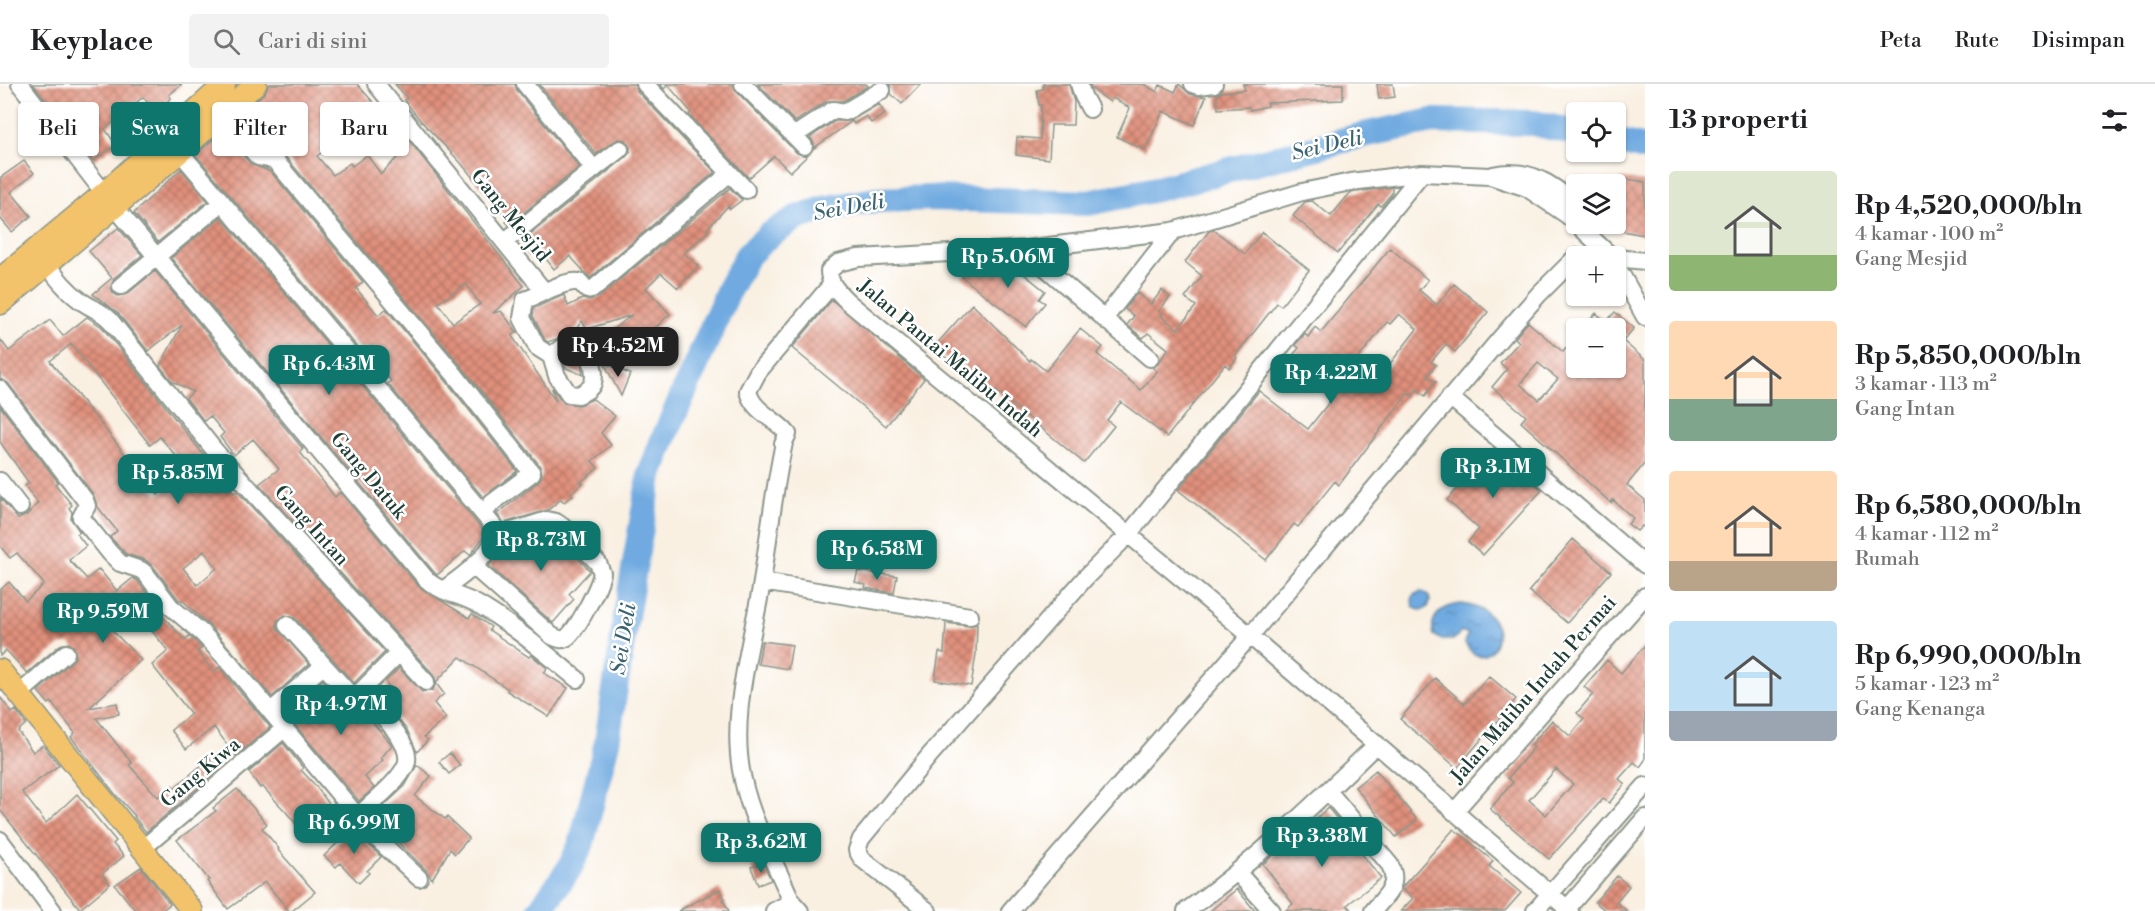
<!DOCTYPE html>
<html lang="id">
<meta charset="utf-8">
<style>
body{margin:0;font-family:"Libre Bodoni",serif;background:#f2f2f2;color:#202124;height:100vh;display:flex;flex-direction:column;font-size:22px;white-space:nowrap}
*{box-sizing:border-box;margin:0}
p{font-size:20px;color:#757577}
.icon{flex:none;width:33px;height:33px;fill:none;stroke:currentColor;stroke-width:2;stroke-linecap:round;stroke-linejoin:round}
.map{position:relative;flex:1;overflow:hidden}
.side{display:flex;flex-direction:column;background:#fff;width:510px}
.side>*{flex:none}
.banner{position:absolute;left:18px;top:18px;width:570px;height:54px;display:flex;gap:12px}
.tools{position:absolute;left:1566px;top:18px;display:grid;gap:12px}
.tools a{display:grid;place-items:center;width:60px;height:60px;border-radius:6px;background:#fff;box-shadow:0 2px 4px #0004;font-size:30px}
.price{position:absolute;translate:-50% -51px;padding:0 14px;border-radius:12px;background:#0f766e;color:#fff;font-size:20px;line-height:39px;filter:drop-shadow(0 2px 3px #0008)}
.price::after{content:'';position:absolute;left:50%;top:36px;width:18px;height:14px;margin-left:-9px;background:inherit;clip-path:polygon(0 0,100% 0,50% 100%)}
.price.selected{background:#222;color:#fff}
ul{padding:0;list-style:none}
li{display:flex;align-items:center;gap:18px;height:150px;padding:0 24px}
li span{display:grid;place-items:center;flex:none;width:168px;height:120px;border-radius:6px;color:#555}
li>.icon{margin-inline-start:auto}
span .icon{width:72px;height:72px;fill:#fffc;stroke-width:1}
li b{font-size:26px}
h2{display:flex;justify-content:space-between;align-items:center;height:72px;padding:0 24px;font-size:26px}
.chip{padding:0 21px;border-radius:6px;background:#fff;box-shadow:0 2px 4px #0004;font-size:21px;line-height:54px}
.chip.selected{background:#0f766e;color:#fff}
header{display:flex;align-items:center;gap:36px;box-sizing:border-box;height:84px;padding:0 30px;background:#fff;border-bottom:2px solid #e0e0e0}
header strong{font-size:28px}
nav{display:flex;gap:33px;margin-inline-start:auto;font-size:21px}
.search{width:420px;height:54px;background:#f2f2f2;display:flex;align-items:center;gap:15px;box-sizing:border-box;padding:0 21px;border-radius:6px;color:#757577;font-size:22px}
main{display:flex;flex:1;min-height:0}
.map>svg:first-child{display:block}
</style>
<header>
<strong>Keyplace</strong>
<div class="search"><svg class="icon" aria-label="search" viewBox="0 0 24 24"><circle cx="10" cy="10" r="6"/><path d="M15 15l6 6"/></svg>Cari di sini</div>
<nav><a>Peta</a><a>Rute</a><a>Disimpan</a></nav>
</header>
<main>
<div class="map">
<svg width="1645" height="827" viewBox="0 0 1645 827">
<defs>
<pattern id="water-ripples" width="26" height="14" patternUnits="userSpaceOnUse" patternTransform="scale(1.5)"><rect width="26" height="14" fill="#70aae0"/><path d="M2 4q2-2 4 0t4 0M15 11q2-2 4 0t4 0" fill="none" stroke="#5b8cb6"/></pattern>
<pattern id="building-cross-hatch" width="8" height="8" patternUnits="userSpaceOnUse" patternTransform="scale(1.5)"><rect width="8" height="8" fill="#e0907c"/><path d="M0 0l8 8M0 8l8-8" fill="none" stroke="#b57766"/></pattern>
</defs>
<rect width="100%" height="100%" fill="#fff"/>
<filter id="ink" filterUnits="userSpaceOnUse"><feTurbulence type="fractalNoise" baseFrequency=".0167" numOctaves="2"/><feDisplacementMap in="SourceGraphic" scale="12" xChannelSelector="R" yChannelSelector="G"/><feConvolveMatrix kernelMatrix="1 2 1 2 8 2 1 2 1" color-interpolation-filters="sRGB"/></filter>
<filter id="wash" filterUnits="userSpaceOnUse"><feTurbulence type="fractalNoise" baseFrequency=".008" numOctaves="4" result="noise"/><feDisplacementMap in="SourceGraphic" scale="24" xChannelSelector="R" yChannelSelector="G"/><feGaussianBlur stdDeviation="1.35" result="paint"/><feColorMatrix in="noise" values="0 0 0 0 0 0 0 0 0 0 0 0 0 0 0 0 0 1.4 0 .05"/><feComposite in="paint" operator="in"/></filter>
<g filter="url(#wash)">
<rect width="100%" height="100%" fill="#f9f0e2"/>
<path fill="url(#water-ripples)" stroke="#48748a" stroke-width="1.5" d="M1412 517a9 9 0 1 1 18 0a9 9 0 1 1-18 0Z
M1462,520C1528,530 1486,600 1465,559L1468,550L1462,547L1453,556H1442L1434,551C1428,532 1444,521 1462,520Z"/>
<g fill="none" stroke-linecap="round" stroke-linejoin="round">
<path stroke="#70aae0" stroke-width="26" d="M1616,57L1645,64
M539,827L569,785L581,761L607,658L625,538L650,391L663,356L729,205L747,172L768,152L796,134L828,124L876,116L931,114L1088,119L1157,105L1367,50L1433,37L1534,39L1576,49"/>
</g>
<g id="blocks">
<path fill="url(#building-cross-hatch)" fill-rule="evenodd" d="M33,0H182L169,11L171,14L156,28L143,13L105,45L116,61L93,77Z
M269,0H357L374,19L346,44L349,47L317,72L333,91L350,79L352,82L367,71L381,90L398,73L388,60L403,49L524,202L493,229L501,227L517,248L512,252L556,317L552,304L564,319L579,321L593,315L615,332L601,349L611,361L592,377L598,384L581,398L583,399L571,409L573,411L564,418L561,415L548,426L504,439L497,430L539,397L542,392L541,383L463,284L286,73L276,66L263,63L237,34L264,9ZM466,200L480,220L453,239L438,219Z
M395,0H515L517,7L579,83L509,141L506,138L508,136L460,78L420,36L404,16L407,14Z
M539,0H635L637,7L715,88L590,194L570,172L554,185L539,166L532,171L522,157L626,73L630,68V63L625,56L618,55L596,70Z
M660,0H733L736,7L797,69L807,72L790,88L774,72L749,94L689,31L691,28L668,1L664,5Z
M758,0H866L868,2L843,17H827L795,38Z
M890,0H921L902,20L891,10Z
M1043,0H1069L1074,18L1073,41H1051L1049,75L1016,71L1017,53L1040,55L1041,21H1039L1037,6L1043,5Z
M1090,0H1144L1157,8L1160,1L1175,8L1179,0L1190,10L1206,13L1194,41L1163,27L1145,66L1117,53L1130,24L1113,14L1110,18L1091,4Z
M1243,0H1343V16L1267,19L1268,22L1250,26L1249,23L1218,25L1217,10L1221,8L1245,6Z
M1377,0H1393L1395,13L1379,15Z
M879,20L885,30L871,39L866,32L854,40L852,37L814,64V59L810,53L835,37H850Z
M221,48L251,80L271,88L363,198L356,204L378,231L386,225L447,298L517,387L483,413L388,300L391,297L362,264L360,266L196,71Z
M24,77L34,89L11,108L31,132L12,148L0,134V94Z
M181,85L208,117L158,158L134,129Z
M1620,94L1645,98V151L1616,146V120Z
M1392,103V109L1381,122L1378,120L1338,169L1293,132L1305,118L1312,117L1331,132L1350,109Z
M730,104L742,116L730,125L728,122L707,145L708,147L684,169L698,182L678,204L661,189L646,204L670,230L642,256L644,261L631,268L624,256L600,269L594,259L632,231L587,245L582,237L573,249L548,258L545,256L533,232L534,224L564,211L568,222L582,215L589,216L599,213Z
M221,133L486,450L470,471L465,467L437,491L434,488L171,174Z
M118,144L142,171L114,194L111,203L113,209L118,212L127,210L155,187L303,365L300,368L335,413L340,408L419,503L469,534L472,530L491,543L489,546L529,573L531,571L547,584L544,589L568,604L549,633L507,607L508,605L460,573L436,598L434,591L259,400L279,385L253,355L234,371L220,353L224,349L210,332L204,337L186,314L193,308L172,297L160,282L182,241L148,267L117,228L93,210L112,194L89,167Z
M1214,146L1245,170L1262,148L1309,186L1281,222L1277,219L1235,272L1237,274L1229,284L1225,280L1167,353L1121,318L1107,336L1114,342L1084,379L996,307L993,310L959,277L955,282L934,263L972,220L1030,277L1031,275L1046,287L1080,245L1103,263L1097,270L1141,306L1157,287L1153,284L1158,280L1168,265L1148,249L1143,254L1127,241L1134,232L1125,225L1137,209L1151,220L1162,206L1170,213L1159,227L1163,230L1161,232L1178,245L1196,222L1185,214L1202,192L1185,178L1209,147Z
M1390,164L1428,196L1419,206L1437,221L1454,200L1488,228L1455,268L1446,260L1431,278L1436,281L1427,292L1436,298L1425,312L1417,305L1412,312L1408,309L1339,401L1335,397L1298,443L1294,440L1266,476L1178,406L1259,307L1308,345L1334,312L1289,276L1299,264L1295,261L1305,250L1308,253L1315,243L1321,248ZM1399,230L1417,245L1375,299L1371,296L1362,309L1343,294L1387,238L1390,240Z
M1009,176H1020L1023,178L1018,185L1045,207L1039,215L1045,219L1026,243L962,193L970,183L976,187L984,178L997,177L1004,182Z
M832,216L924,295L886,342L792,264Z
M1615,228L1634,244L1623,257L1645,276V379L1627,401L1645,416V444L1642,442L1637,447L1628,440L1633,434L1613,416L1611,419L1521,338L1526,332L1492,303L1507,285L1500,279L1519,258L1515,254L1528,238L1563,268L1576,252V284H1616V244H1583L1596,229L1606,238ZM1538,279L1558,295L1539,316L1520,300Z
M87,233L102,243L234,409L237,407L385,568L354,599L295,534L285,531L277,537V544L309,580L272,613L210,542L182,516H179L153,482L145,476L126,470L110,453L117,447L97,422L93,410L8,299L0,295V255L9,267L50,236L63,252ZM71,260L150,361L160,353L188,386L158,411L50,277ZM204,467L217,484L197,501L183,484Z
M576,271L581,279L583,291L566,284L564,280Z
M604,279L630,290L621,312Z
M0,322L58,398L55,400L72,421L69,424L72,428L71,435L80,448L77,450L86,462L69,476L87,495L99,485L117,507L133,494L138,497L163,532L185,556L189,552L195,557L202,564L197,567L214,588L219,583L270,643L236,672L214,643L186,665L171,646L191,630L152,581L168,567L128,517L104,538L141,576L89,624L117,619L119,630L96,634L132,679L129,681L158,713L172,701L174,704L210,674L220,685L146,748L134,733L135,732L116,711L71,653L75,649L51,618L49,620L38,607L73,576L76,572L74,563L69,559L60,561L27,589L6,566L0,572V506L9,498L26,517L44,500L17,469L10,474L0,462V414L18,435L27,431L38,419L25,402L29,399L0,358Z
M1494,365L1542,406L1483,471L1468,458L1479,445L1447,416Z
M548,447L555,450L590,487L569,510L574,515L553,539L489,482L504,461Z
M910,454L920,460L913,473L902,467Z
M1573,455L1611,488L1567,539L1529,507Z
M858,487L897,492L894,509L865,504L866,501L855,498Z
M946,539L969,542L977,540L976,570L971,602L935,596L939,568L944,569Z
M762,557L792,561L788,585L758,580Z
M1645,561V676L1640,683L1634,678L1619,695L1625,700L1609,719L1603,715L1549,775L1490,725L1513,698L1508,694L1534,663L1531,661L1552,636L1570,652L1584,635L1577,629L1593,610L1584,603L1607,576L1621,589ZM1556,685L1573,700L1546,731L1529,716Z
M399,584L422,608L433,606L436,599L444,610L434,619L446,634L424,653L428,656L417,668L407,646L380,614L389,605L386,597Z
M1489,592L1516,615L1457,684L1400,635L1435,594L1465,620Z
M323,596L340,614L354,621L362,629L364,628L392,661L381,674L383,676L365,693L374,704L359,717L285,629Z
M0,613L12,629L16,626L26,640L18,647L33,668L43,661L59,681L22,708L46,739L77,710L116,757L113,760L124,772L102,790L110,800L80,825L0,726Z
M283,659L303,684L301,686L315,701L332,724L303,748L286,728L262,702L260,704L249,688Z
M450,669L460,681L449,690L439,678Z
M417,681L431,692L415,712L445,735L447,733L469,754L455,770L450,765L432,795L426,786L372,733L405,702Z
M1376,686L1417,736L1396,753L1355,703Z
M237,705L267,740L262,744L279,765L278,766L315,808L292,827H289L265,798L228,825L207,797L209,796L177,756L216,727L213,724Z
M1328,724L1360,762L1357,764L1381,794L1347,821L1352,827H1285L1293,820L1263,780Z
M353,744L381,773L367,787L369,789L359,799L340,779L336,783L324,772Z
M1454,745L1493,777L1489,782L1521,809L1505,827H1401L1413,814L1402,805L1403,802Z
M763,779L771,796L758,801L751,783Z
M141,783L170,820L161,827H136L115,801Z
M1617,792L1629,802L1616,818L1627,827H1606L1595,818Z
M720,805L725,815L723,816L729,827H678Z
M1237,805L1255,827H1210Z"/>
</g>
</g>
<g filter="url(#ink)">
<use href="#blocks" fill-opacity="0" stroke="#8c968b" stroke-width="1.5"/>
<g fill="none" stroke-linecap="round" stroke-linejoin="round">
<defs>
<path id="minor" d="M20,0L104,109
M376,0L544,207
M645,0L746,106
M743,0L804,62
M1079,0L1083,12L1090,25
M1193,0L1199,2L1214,0
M220,31L258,73L273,76L278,80L455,291L532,389L492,419L484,429
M795,51L833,26L845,28L882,6
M180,68L501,451
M594,85L620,65
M1493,91C1527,83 1552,99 1576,121
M114,122L427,496C441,509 461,511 477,520C512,540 545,569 577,595
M504,158L594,85L525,0
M1024,165L1150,274
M1616,174L1645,177
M47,181C57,194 67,207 81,217C91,224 101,227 110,236L216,368L426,598
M1616,181L1645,233
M121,202L213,126
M1104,235L1173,147
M551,272L557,292L569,310L579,311C584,308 591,305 593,299C596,287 590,261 576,259C567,258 557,267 551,272L537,263L522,234L525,216C540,211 565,195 580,198L587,206L593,205L730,89
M0,305L85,416L87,422L81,433L110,469L120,479L141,486L146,490L171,523L202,549L231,580L373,751L419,794
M1450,313L1645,481
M784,359C774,405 769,451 762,498C752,560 728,633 743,696C752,738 775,778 792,818L800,827
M783,360L788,350C775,334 753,328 748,307L758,288L832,200
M0,397L20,423
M762,498L970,532
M443,506C463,492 486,475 497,452L547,436L556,438L562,442L598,479L602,489C600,501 577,547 566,554C561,557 557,554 552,552L473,482
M287,541L347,607L356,611L360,608C373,623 415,659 406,681C398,699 371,719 357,733
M360,608L399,569
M19,610L66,569
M271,627L323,582
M1328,707L1390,781C1400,802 1386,811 1373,827
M1454,728L1645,512
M0,756L53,827
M142,765L285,644
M1237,788L1272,827
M774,827L792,818
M928,827L862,775L857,766L861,755L930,671L1086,493L1128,451L1422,89
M1010,827L1250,552L1499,256L1539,210L1576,173
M1186,827C1255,778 1316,718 1377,660
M1535,827L1645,702
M1565,827L1645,734
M1570,827L1234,538L848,218C839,209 829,200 829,187L838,179L858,174L1024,165L1173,147L1302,108L1351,98L1422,89L1490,92L1527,104L1567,131L1611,172"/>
<path id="major" d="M0,195L104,109L225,0
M0,220L180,68L256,0
M0,586L192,827"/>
</defs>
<use href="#minor" stroke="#8c968b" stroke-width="20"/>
<use href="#major" stroke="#8c968b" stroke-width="24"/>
<use href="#minor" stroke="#fff" stroke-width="16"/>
<use href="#major" stroke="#f2c36a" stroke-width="21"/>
</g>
</g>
<g text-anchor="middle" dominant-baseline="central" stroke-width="5" stroke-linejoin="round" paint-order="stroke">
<g font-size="20" fill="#1f3d34" stroke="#fff">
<text transform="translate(510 132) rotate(51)">Gang Mesjid</text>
<text transform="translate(950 275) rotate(40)">Jalan Pantai Malibu Indah</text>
<text transform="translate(368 392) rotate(50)">Gang Datuk</text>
<text transform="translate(311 442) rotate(48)">Gang Intan</text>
<text transform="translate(1534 606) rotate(-49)">Jalan Malibu Indah Permai</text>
<text transform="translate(201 689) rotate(-40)">Gang Kiwa</text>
</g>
<g font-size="21" font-style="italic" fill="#3b6370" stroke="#fff">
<text transform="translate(1327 62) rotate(-13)">Sei Deli</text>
<text transform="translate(849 124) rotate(-10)">Sei Deli</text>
<text transform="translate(624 555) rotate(-81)">Sei Deli</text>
</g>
</g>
</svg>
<div class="tools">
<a><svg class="icon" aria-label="locate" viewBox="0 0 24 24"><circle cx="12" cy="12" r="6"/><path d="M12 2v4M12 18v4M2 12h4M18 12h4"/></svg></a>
<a><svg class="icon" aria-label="layers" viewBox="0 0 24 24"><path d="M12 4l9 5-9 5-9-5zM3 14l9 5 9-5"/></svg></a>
<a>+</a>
<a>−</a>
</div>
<b class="price" style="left:1008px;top:205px">Rp 5.06M</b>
<b class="price selected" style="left:618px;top:294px">Rp 4.52M</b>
<b class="price" style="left:329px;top:312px">Rp 6.43M</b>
<b class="price" style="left:1331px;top:321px">Rp 4.22M</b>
<b class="price" style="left:1493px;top:415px">Rp 3.1M</b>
<b class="price" style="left:178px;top:421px">Rp 5.85M</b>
<b class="price" style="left:541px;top:488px">Rp 8.73M</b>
<b class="price" style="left:877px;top:497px">Rp 6.58M</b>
<b class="price" style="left:103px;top:560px">Rp 9.59M</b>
<b class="price" style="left:341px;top:652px">Rp 4.97M</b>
<b class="price" style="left:354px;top:771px">Rp 6.99M</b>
<b class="price" style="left:1322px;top:784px">Rp 3.38M</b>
<b class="price" style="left:761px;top:790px">Rp 3.62M</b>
<div class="banner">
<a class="chip">Beli</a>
<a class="chip selected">Sewa</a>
<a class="chip">Filter</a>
<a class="chip">Baru</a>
</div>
</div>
<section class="side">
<h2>13 properti<svg class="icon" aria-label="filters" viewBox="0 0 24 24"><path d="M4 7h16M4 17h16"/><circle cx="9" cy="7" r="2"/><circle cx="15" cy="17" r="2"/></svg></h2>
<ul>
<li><span style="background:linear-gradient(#dfe7d0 70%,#8fb573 0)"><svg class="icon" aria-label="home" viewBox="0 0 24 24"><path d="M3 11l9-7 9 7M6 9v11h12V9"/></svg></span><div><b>Rp 4,520,000/bln</b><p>4 kamar · 100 m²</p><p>Gang Mesjid</p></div></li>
<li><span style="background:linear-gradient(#ffd9b3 65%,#7fa58c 0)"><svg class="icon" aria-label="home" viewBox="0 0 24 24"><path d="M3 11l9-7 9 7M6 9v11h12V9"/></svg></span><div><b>Rp 5,850,000/bln</b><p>3 kamar · 113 m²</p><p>Gang Intan</p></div></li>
<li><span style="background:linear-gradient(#ffd9b3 75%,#b9a48a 0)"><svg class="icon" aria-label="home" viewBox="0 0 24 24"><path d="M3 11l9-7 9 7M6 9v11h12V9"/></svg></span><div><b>Rp 6,580,000/bln</b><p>4 kamar · 112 m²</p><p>Rumah</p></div></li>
<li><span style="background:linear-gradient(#bfe0f5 75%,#9aa5b1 0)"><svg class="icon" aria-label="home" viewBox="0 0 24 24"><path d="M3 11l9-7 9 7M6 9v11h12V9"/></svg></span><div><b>Rp 6,990,000/bln</b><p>5 kamar · 123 m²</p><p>Gang Kenanga</p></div></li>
</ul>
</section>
</main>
